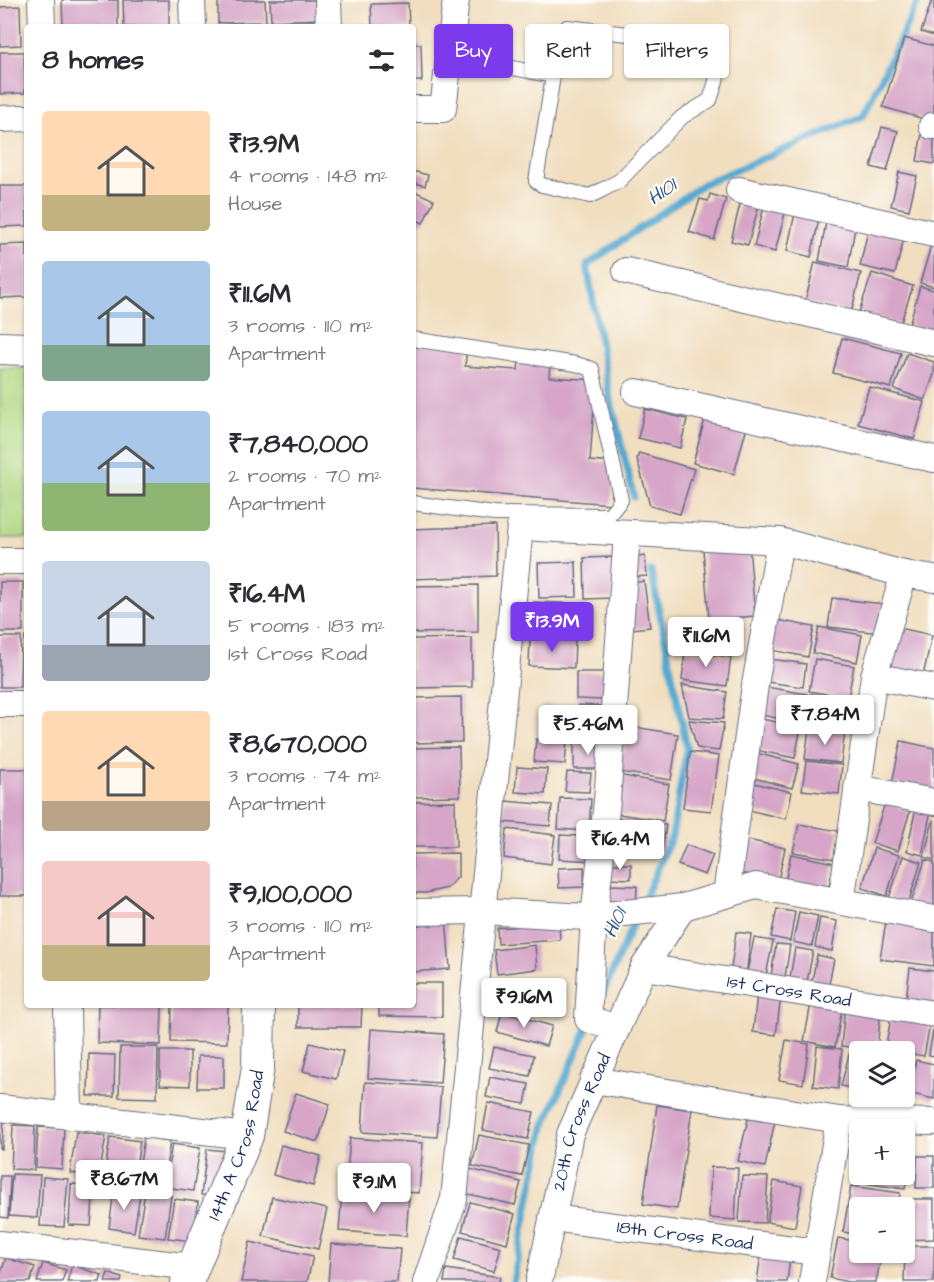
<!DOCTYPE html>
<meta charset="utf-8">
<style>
body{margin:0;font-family:"Architects Daughter",sans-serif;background:#f7f7f7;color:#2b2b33;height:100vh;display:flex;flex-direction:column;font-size:22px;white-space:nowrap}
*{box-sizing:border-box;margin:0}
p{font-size:20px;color:#7c7c81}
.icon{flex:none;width:33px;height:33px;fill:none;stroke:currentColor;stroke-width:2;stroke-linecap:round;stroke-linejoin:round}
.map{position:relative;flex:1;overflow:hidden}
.drawer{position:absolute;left:24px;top:24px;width:392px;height:984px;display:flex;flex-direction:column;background:#fff;border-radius:6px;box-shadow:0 2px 4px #0004}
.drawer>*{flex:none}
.banner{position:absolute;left:434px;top:24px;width:410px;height:54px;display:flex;gap:12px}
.buttons{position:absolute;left:849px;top:1041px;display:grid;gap:12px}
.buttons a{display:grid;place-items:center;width:66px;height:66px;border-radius:6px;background:#fff;box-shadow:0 2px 4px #0004;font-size:30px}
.price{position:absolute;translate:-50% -51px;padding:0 14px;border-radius:6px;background:#fff;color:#222;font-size:20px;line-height:39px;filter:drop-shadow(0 2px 3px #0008)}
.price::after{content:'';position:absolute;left:50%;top:36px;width:18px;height:14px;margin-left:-9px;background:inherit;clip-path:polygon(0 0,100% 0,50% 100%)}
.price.active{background:#7c3aed;color:#fff}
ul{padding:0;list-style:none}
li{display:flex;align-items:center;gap:18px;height:150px;padding:0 18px}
li span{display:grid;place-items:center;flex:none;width:168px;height:120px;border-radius:6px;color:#555}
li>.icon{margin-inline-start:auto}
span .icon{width:72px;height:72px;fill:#fffc;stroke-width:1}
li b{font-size:26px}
h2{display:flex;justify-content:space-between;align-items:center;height:72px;padding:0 18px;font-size:26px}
.pill{padding:0 21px;border-radius:6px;background:#fff;box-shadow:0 2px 4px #0004;font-size:21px;line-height:54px}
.pill.active{background:#7c3aed;color:#fff}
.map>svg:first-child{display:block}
</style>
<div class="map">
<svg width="934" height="1282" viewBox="0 0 934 1282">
<rect width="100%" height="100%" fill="#fdfcf7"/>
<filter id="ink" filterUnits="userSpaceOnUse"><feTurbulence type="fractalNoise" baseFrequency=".0167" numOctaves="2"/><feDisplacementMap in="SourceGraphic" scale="12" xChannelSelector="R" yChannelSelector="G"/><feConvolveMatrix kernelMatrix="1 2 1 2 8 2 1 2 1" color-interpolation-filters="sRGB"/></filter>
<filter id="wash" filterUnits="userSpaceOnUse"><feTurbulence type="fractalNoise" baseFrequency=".008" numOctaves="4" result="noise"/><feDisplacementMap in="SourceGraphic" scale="24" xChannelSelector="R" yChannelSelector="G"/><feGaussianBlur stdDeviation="1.35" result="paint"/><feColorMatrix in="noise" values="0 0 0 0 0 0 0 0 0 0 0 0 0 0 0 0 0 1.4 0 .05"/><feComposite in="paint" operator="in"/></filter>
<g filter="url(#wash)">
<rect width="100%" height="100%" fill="#f1debf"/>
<path fill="#b0d782" stroke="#668370" stroke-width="1.5" d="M0,368H27V538H0Z"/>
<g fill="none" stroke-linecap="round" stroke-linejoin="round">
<path stroke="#54a9d0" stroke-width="7" d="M634,497L609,393L587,265L703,184L863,116L919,0
M641,907L672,836L687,747L651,571
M600,1000L636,917
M513,1282L544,1127L589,1024"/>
</g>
<g id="blocks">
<path fill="#d6a5c8" d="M62,0H118V27H63Z
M123,0H169V27H124Z
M218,0H265L266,22L218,23Z
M270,0H319L320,19L271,21Z
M932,0H934V36L921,32Z
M408,3L409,27H372L371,4Z
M20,6L21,45L0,46V7Z
M319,21L320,27H271V23Z
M266,24V27H228L227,25Z
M904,38L934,46V122L883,107Z
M412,44H421L422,81H412Z
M0,52H24L25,93L0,94Z
M882,127L898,131L887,171L871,167Z
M922,132L934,134V164L917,161Z
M412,171L428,175L425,186L412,182Z
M899,172L917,176L909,210L891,206Z
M0,186H27V226L0,227Z
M412,190L434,200L423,223L412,218Z
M710,194L726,199L714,240L689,232L700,199L708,201Z
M741,200L759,205L748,245L731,241Z
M764,207L785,213L775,252L754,246Z
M795,213L819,219L811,257L787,251Z
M826,222L855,228L848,267L819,261Z
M868,230L904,238L895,274L860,266Z
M932,242L934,243V287L920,283Z
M27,244V297L0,298V245Z
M815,262L861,273L851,313L805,302Z
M872,273L913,286L900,325L859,312Z
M920,286L934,290V332L909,325Z
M842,338L901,353L891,388L833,373Z
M412,344L467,348L465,366L518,370L519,360L550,363L549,377L596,380L590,461L615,463L611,504L412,488Z
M907,353L934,362V374L925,400L894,389Z
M869,387L925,402L914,439L858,424Z
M645,409L687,419L680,448L638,438Z
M705,419L746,430L734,474L693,463Z
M639,453L694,469L680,514L650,506L637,459Z
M495,526L496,576L412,579V529Z
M749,545L755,616L709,620L703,549Z
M645,556L647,576L633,577L630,558Z
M612,557L613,598L585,599L584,558Z
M576,562L577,597L539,598L538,563Z
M644,581L650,627L632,629L626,584Z
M0,582H23V632H0Z
M478,585V632L412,633V586Z
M832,598L883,604L880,633L828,627Z
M534,602L588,604L586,634L532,631Z
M772,619L814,627L808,657L766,649Z
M686,621L735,627L732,653L683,647Z
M819,627L862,635L857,662L813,653Z
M899,628L932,635L923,676L889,668Z
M0,637H21L20,687H0Z
M25,637H27V686H25Z
M472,638V687L412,688V639Z
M530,638L575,640L574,668L529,666Z
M685,651L731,657L727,686L682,680Z
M770,659L806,664L803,687L767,682Z
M815,659L854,666L848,698L809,691Z
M576,672H604V700L576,699Z
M682,685L727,692L723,719L689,717Z
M766,687L807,694L801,723L761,715Z
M811,694L853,702L848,728L806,720Z
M461,697L462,742L412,743V698Z
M578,705L605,706L604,732L577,731Z
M542,706L573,708L571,737L540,736Z
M762,719L801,727L795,758L755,750Z
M689,720L724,723L719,751L697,748Z
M628,726L678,734L671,780L619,772Z
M809,728L845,732L841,763L805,759Z
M536,739L567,742L565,764L534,762Z
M901,741L934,748V791L892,783Z
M574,742L603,743V769H574Z
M459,747L460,796L412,797V748Z
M690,752L719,756L711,811L683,808Z
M756,753L799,764L792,788L750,777Z
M806,761L842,765L839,794L802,790Z
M517,767L547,769L545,794L515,792Z
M0,769H27V896H0Z
M567,772L591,773L589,792L565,791Z
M618,775L669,784L663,821L612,813Z
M750,782L792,792L786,819L744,809Z
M560,798L591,799L589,831L558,829Z
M455,801L456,847H412V802Z
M504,801L552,805L550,826L502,822Z
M885,803L910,811L898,851L872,843Z
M916,807L931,810L922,855L907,851Z
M617,818L666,825L662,852L613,844Z
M933,820H934V860L924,857Z
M799,824L839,831L834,859L793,852Z
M507,829L555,835L551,864L504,858Z
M560,835L596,837L595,861L559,859Z
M738,838L785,848L778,881L731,871Z
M686,845L713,855L705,875L678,865Z
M874,848L899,855L887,896L862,888Z
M458,853V877L447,888L426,893H412V854Z
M791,854L834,863L828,891L785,882Z
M903,856L921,862L908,904L889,898Z
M925,860L934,862V911L911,903Z
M609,864H631V879L608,878Z
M584,867V887L559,888L558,868Z
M609,885L637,886L636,911L608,910Z
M777,909L795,912L790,941L771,937Z
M799,912L818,916L812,946L793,942Z
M446,916L450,969L412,972V919Z
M820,918L837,921L832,951L815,947Z
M886,921L934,928V966L880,959Z
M559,923L560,940L498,944L497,928Z
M736,932L751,934L746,977L730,975Z
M754,938L773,941L765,981L746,977Z
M776,944L790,945L784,984L770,982Z
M535,945L537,969L497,974L494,950Z
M795,948L813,951L806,987L789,984Z
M817,955L834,959L827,994L810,991Z
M910,968L934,971V1011L905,1007Z
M412,983H442V1017L379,1016V1005H412Z
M757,993L781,996L776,1035L753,1032Z
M812,998L843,1004L835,1047L804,1041Z
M98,1005H162L161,1045L97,1043Z
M172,1005H228L227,1043L171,1042Z
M298,1005H362L361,1027H298Z
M845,1007L881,1010L877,1050L841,1046Z
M502,1012L552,1026L546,1046L497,1032Z
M892,1012L931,1019L924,1056L885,1050Z
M371,1029L444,1034L440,1083L368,1078Z
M933,1030H934V1056L929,1055Z
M786,1040L809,1044L803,1084L779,1080Z
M310,1043L343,1051L336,1079L303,1071Z
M817,1046L842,1049L838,1089L813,1086Z
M120,1047H158L157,1098L119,1097Z
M494,1047L534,1055L530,1076L489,1068Z
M160,1051H190V1086L160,1085Z
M89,1054L115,1055L114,1096H88Z
M849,1054L860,1056V1090L841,1086Z
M198,1056H224V1088H197Z
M916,1060L934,1064V1099L908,1093Z
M490,1077L529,1084L525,1104L486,1097Z
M365,1082L441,1087L437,1137L362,1132Z
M296,1093L330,1104L318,1142L283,1131Z
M488,1103L534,1112L528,1139L483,1130Z
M657,1105L692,1110L677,1209L643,1204Z
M749,1115L775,1121L765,1167L738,1161Z
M0,1117H4L2,1149L0,1148Z
M13,1125L35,1126L34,1170L11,1169Z
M38,1127L64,1128L62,1169L36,1167Z
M76,1132L106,1136L99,1177L70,1173Z
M479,1135L529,1145L522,1176L472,1166Z
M110,1137L140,1141L134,1182L104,1178Z
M144,1137L170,1141L164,1181L138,1178Z
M350,1138L423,1143L419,1193L346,1188Z
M856,1139H860V1174H904V1146L911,1147L905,1189L851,1181Z
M172,1144L200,1148L193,1191L165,1187Z
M281,1145L321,1156L313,1186L273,1175Z
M207,1149L226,1151L219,1198L201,1195Z
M917,1156H934V1188H916Z
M711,1167L738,1168L735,1220L709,1218Z
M470,1169L521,1182L515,1205L464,1193Z
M12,1174L40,1175L37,1218L9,1216Z
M0,1176H10L8,1218L0,1217Z
M742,1176L768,1177L765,1223L739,1222Z
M43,1177L68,1179L64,1227L40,1226Z
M774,1181L802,1186L795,1227L767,1222Z
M71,1184L94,1185L91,1226L69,1225Z
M851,1186L900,1193L898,1208H860V1235L843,1232Z
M114,1190L140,1194L134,1232L109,1228Z
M145,1192L171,1196L165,1238L138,1235Z
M342,1192L409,1196L406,1236L339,1231Z
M272,1197L327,1209L318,1249L263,1236Z
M174,1199L198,1202L193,1241L168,1238Z
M905,1199H934V1239L906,1240Z
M470,1202L515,1214L507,1243L462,1231Z
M461,1236L501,1247L494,1271L454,1260Z
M838,1238L860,1242V1252H882L876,1282H848L830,1278Z
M250,1242L313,1256L307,1282H241Z
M331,1244L400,1249L397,1282H328Z
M905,1246H934V1282H904Z
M761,1254L790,1258L787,1282H757Z
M6,1258L35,1267L30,1282H0V1275Z
M43,1263L66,1270L62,1282H37Z
M72,1265L102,1275L100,1282H67Z
M446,1269L500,1277L499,1282H444Z
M108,1273L122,1278L121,1282H105Z"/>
</g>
</g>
<g filter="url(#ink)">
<use href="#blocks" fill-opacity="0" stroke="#666c80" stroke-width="1.5"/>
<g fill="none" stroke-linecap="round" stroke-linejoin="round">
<defs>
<path id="service" d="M448,55L553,76L536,181L542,185L590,196L602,190L619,181L682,117L710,100C717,80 723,65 710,45L689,41L567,27L553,76
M412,339L576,364L592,369L621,500L609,515L494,514L412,503"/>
<g id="minor">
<path d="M41,0L42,27"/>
<path d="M192,0L193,27"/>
<path d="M328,0L329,27"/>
<path d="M412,109H443L456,0"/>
<path d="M0,119L27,118"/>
<path d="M932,126H934"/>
<path d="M739,190L934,234"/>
<path d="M626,271L934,343"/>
<path d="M636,392L934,459"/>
<path d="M0,561H27"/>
<path d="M874,676L934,688"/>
<path d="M0,704H27"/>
<path d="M857,788L934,802"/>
<path d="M726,895L755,685L780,541"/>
<path d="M841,902L874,676L904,574"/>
<path d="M412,912L482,911L586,917L683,907"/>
<path id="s1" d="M644,967L934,1014"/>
<path d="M67,1005L69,1115"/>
<path d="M617,1028L588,1019L594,917L607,801L627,534"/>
<path d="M593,1080L839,1120L934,1122"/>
<path d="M0,1108L247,1136"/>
<path id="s2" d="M552,1218L817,1252"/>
<path d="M0,1244L192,1267"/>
<path d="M426,1282L454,1199L520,527L780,541L904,574L934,579"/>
<path id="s3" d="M539,1282L570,1134L644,967L683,907L756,886L934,919"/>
<path d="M812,1282L839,1120"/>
</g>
<g id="tertiary">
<path d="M0,348L27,349"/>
<path id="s4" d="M187,1282L247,1136L258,1067L259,1005"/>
</g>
</defs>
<use href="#service" stroke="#666c80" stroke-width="16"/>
<use href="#minor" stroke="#666c80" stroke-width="28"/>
<use href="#tertiary" stroke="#666c80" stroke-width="34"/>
<use href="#service" stroke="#fff" stroke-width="14"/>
<use href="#minor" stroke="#fff" stroke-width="26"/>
<use href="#tertiary" stroke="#fff" stroke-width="32"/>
</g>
</g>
<g text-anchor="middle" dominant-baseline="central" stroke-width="4.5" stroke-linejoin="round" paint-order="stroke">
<g font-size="18" fill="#1b2f5e" stroke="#fdfcf7">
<text stroke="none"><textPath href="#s1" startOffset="147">1st Cross Road</textPath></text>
<text stroke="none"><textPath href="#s3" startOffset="166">20th Cross Road</textPath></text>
<text stroke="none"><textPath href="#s4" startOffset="146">14th A Cross Road</textPath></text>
<text stroke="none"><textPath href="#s2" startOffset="134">18th Cross Road</textPath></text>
</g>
<g font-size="20" font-style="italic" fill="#2f5a86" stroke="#fdfcf7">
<text transform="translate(662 192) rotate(-35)">H101</text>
<text transform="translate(615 923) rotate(-66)">H101</text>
</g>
</g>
</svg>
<div class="buttons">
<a><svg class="icon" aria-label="layers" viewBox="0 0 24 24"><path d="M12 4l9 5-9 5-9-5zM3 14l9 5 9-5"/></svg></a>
<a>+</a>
<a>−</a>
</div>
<b class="price active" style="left:552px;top:653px">₹13.9M</b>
<b class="price" style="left:706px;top:668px">₹11.6M</b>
<b class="price" style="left:825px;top:746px">₹7.84M</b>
<b class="price" style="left:588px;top:756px">₹5.46M</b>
<b class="price" style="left:620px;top:871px">₹16.4M</b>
<b class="price" style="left:524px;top:1029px">₹9.16M</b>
<b class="price" style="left:124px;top:1211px">₹8.67M</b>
<b class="price" style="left:374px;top:1214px">₹9.1M</b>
<div class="banner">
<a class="pill active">Buy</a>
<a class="pill">Rent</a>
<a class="pill">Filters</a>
</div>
<section class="drawer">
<h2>8 homes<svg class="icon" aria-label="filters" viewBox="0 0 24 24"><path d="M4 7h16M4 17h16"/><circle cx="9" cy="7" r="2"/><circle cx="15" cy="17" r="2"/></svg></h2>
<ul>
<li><span style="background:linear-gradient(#ffd9b3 70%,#c2b280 0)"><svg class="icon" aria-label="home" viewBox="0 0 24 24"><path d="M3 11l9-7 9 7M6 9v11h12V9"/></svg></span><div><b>₹13.9M</b><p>4 rooms · 148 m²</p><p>House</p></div></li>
<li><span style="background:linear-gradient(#a9c7e8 70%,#7fa58c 0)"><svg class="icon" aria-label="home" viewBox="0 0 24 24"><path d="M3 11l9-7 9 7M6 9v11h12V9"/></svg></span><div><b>₹11.6M</b><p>3 rooms · 110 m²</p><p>Apartment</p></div></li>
<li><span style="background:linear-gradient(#a9c7e8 60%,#8fb573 0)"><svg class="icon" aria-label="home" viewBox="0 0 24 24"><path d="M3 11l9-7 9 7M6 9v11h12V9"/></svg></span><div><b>₹7,840,000</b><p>2 rooms · 70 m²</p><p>Apartment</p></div></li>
<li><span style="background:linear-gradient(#c9d6e8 70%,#9aa5b1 0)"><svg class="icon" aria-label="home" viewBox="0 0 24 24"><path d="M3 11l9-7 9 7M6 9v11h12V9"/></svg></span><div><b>₹16.4M</b><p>5 rooms · 183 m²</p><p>1st Cross Road</p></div></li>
<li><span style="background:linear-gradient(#ffd9b3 75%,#b9a48a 0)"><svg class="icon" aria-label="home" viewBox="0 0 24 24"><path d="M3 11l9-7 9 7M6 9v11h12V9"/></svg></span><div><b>₹8,670,000</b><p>3 rooms · 74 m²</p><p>Apartment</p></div></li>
<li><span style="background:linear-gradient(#f6c9c9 70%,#c2b280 0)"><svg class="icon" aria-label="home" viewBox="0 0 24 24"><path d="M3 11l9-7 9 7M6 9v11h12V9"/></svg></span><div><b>₹9,100,000</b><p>3 rooms · 110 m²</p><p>Apartment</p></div></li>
</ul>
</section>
</div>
